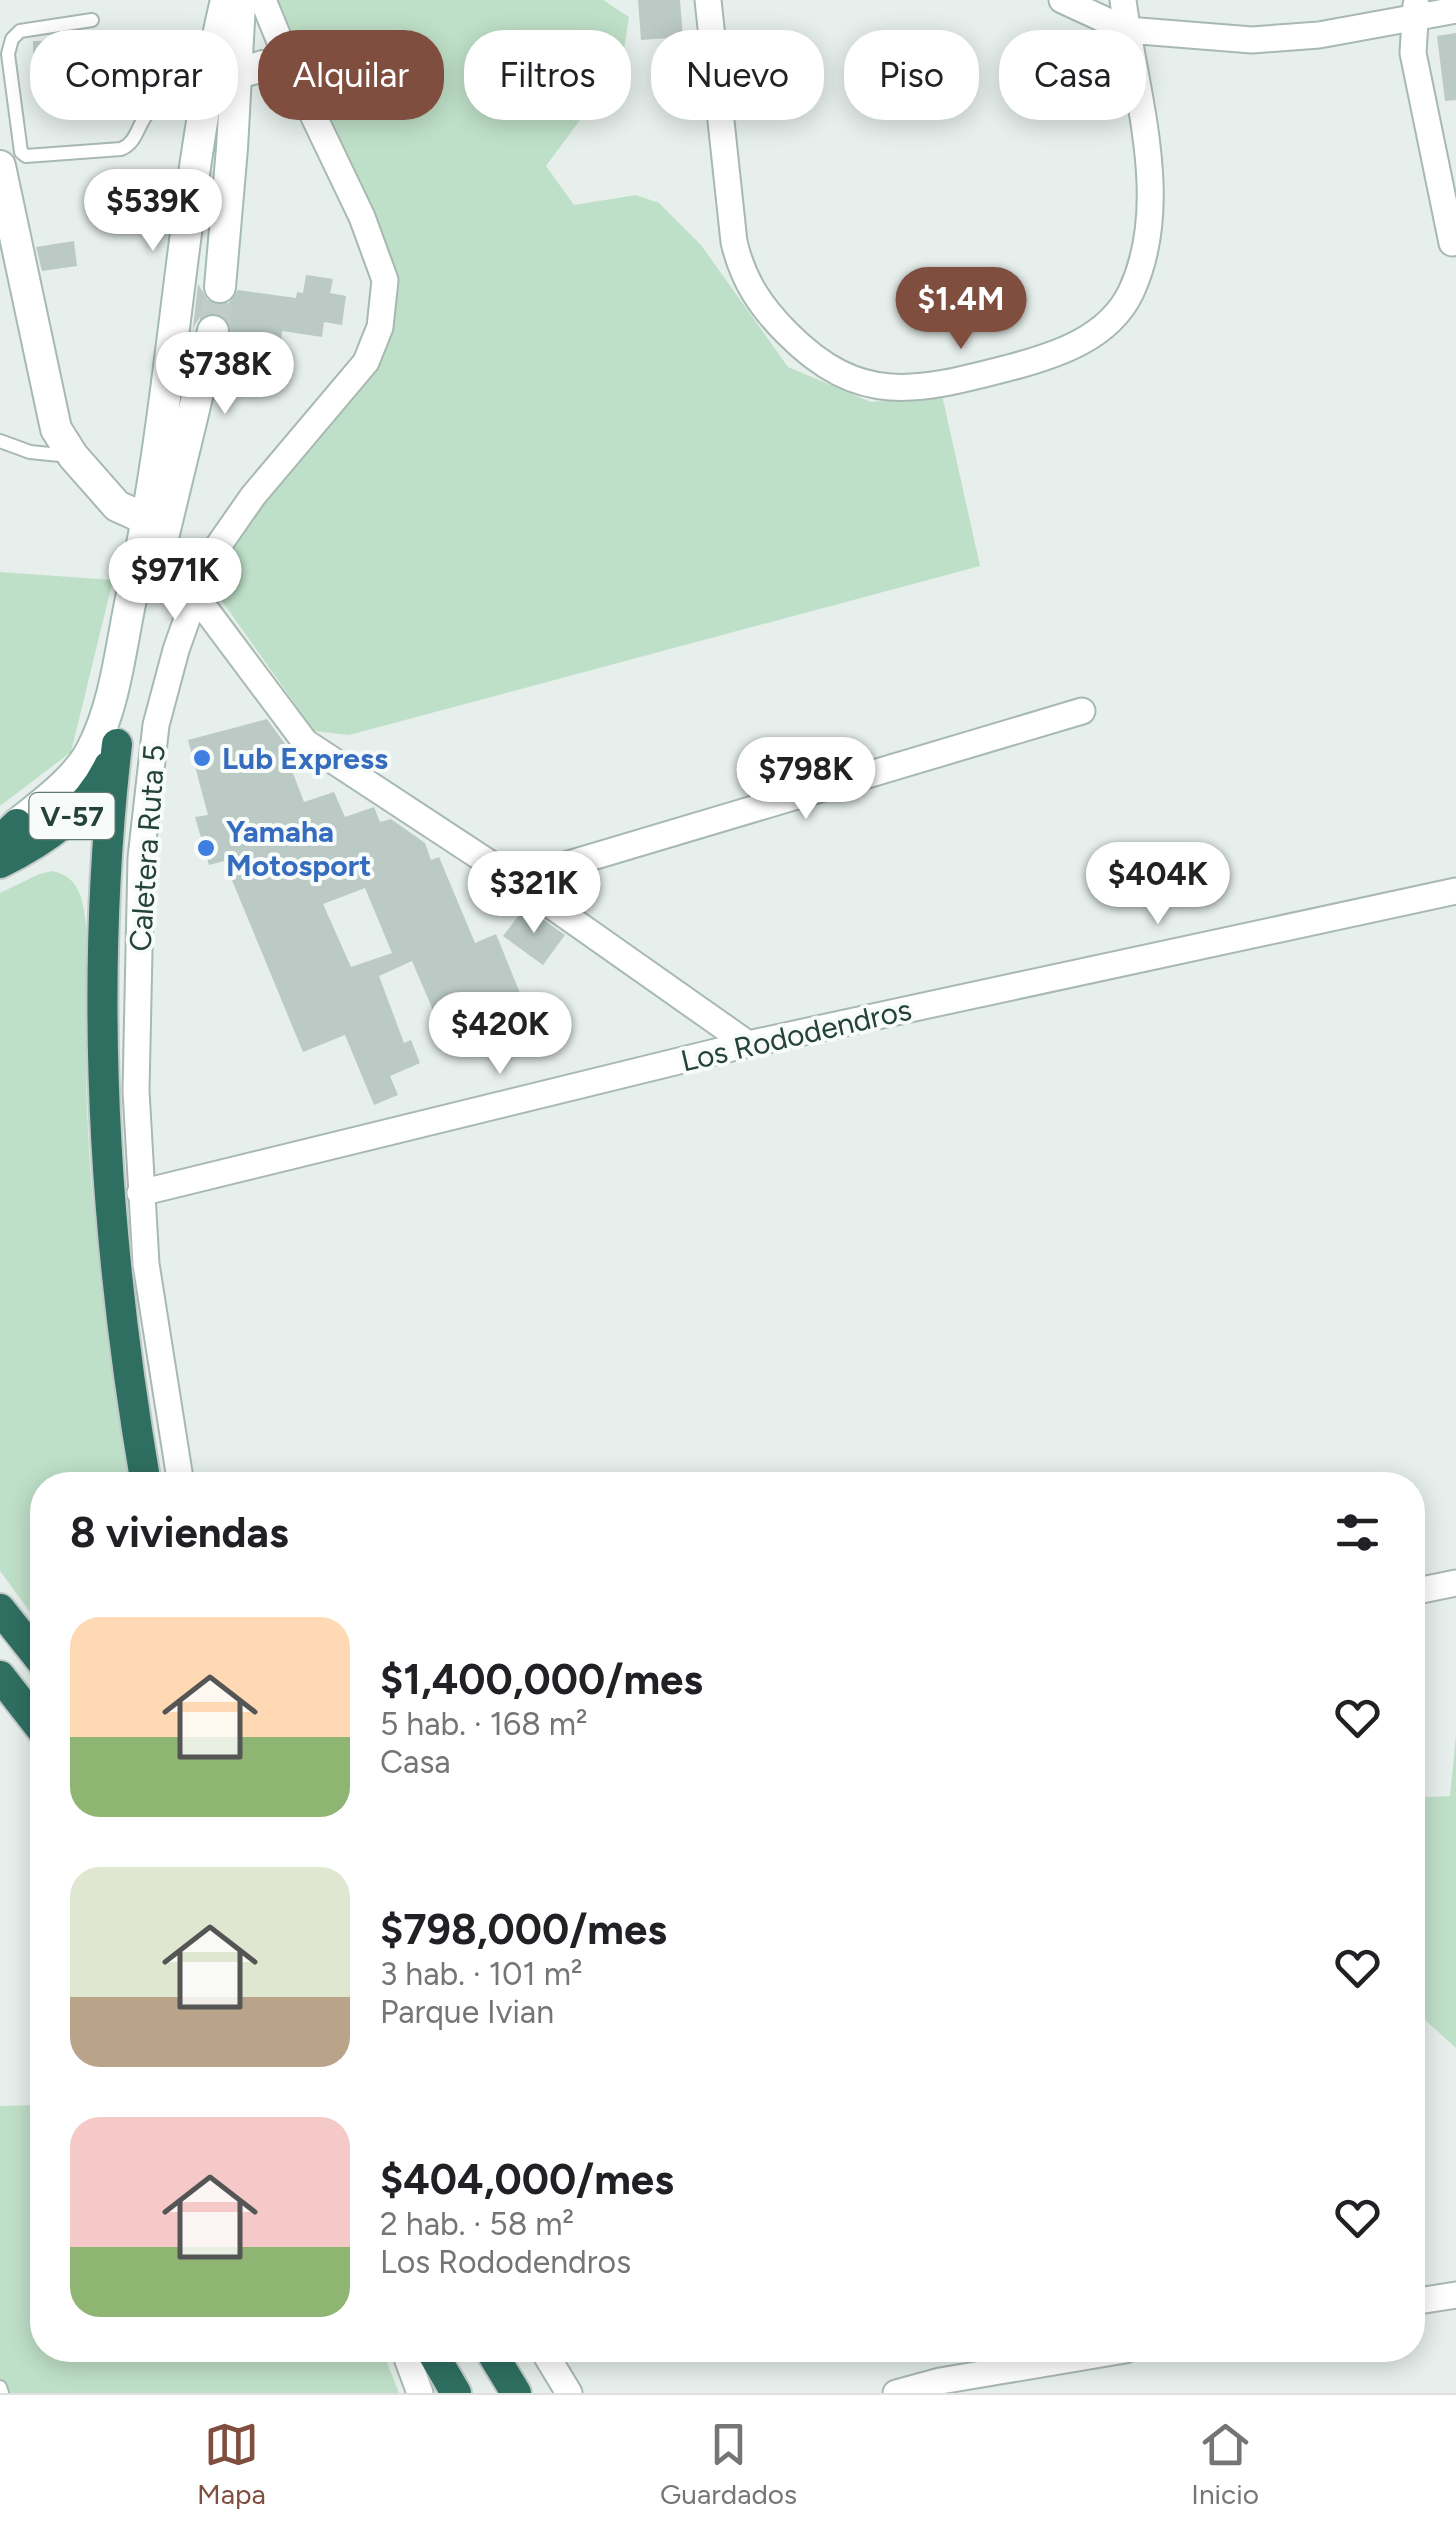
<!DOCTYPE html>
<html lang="es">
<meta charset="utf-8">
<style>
body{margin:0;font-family:Figtree,sans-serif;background:#f2f2f2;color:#202124;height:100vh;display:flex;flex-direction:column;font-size:38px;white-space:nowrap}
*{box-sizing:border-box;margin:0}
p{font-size:32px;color:#757577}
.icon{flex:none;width:55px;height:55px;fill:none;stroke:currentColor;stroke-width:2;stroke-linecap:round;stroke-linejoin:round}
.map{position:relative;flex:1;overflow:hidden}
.sheet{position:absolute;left:30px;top:1472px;width:1395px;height:890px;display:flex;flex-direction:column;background:#fff;border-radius:40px;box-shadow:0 5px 25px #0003}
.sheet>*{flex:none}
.hud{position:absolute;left:30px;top:30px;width:1398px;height:90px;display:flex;gap:20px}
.price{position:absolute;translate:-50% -85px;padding:0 22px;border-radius:35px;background:#fff;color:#222;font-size:32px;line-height:65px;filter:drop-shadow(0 2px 5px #0008)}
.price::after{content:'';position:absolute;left:50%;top:60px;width:30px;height:22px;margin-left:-15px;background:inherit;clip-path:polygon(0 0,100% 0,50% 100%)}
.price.active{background:#7f4e3f;color:#fff}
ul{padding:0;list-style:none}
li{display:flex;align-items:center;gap:30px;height:250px;padding:0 40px}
li span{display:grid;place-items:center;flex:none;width:280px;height:200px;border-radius:30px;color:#555}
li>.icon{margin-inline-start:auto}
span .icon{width:120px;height:120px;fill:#fffc;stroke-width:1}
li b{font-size:42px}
h2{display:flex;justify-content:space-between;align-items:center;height:120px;padding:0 40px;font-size:42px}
.pill{padding:0 35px;border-radius:40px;background:#fff;box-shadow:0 5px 25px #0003;font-size:35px;line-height:90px}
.pill.active{background:#7f4e3f;color:#fff}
.tabs{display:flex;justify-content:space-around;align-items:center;height:140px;border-top:2px solid #e0e0e0;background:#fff;font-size:28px;color:#757577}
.tabs a{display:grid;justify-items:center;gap:5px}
.tabs .active{color:#7f4e3f}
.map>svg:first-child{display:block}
</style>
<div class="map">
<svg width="1456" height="2393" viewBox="0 0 1456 2393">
<rect width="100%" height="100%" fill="#e6efeb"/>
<path fill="#bfe0c8" d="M278,0H603L629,17L622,63L546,166L574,205L636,195L659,203L701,245L788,367L871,402L942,395L980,566L349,735L314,731L212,587L242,527L377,368L393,325L399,283Z
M0,572L113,580L71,752L0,806Z
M53,871C64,874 71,878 77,888C94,919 86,1009 86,1047C85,1195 109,1339 135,1485H42V1628L0,1571V893L39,874Z
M1456,1736V2048L1413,2009L1412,1798L1450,1796Z
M42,2105V2350H382L399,2393H0V2106Z"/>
<path fill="#bbcac4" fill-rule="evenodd" d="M638,0H680L683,37L641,40Z
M1456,33V100L1445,101L1437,36Z
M99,40L100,68L135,67L136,106L54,107V93L34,94L33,41Z
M74,241L77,266L42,271L36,247Z
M306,275L333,279L330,293L346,296L342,325L324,322L322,337L282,331L281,341L231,334L227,318L216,313L200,317L193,328L198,284L209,302L219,306L229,303L238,290L296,298L297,292L303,293Z
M267,719L295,758L288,760L304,802L334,792L345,817L374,807L380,822L391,819L425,843L431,860L439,857L475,943L496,934L522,998L442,1031L412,961L379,976L404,1043L411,1040L420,1063L390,1076L398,1095L374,1105L345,1035L303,1052L224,861L209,865L195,817L208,815L188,740ZM365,888L392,953L351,967L323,904Z
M525,907L565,935L543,965L503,936Z"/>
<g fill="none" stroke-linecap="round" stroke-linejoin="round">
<path stroke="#bfccc8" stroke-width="30" stroke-dasharray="30 15" stroke-linecap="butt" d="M213,331L220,287"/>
<defs>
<path id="service" d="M92,20L20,31L12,39L8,54L21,152L26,156L121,149C138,142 137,124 149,112C163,97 188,90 206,83
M0,441L30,452L70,456
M0,2387L2,2393"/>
<path id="minor" d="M708,0L734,242C743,280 760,306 787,333C861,408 919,391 1012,367C1057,355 1109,338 1131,292C1173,202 1135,94 1123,0
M1062,0L1127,30L1252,40L1319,35L1456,10
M1416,5L1413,53L1452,243
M195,595L305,742L515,880L748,1044
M515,880L1082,711
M140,1193L748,1044L1456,891
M181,1485L146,1264L136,1091L141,858L156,725L176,650L207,562L253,496L366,362L380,327L385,280L362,217L292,71L263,0
M1412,1592L1456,1583
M1412,2302L1456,2295
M404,2350L420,2393
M543,2350L569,2393
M896,2393L940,2381L1125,2350"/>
<path id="tertiary" d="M0,166L56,429L73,456L117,506L148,520"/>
<path id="secondary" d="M217,79L263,66L292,71
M220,287L232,148L240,3
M161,546L213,331
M17,824C43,803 77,779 92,749C116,703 121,644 132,594C175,398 180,195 226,0"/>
<path id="motorway" d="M117,744C88,992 104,1240 146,1485
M0,841L17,824
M0,863C45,841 87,812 109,766
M0,1609L42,1662
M0,1676L42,1730
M431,2350L456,2393
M490,2350L516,2393"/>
</defs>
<use href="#service" stroke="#a8b8b2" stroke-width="16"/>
<use href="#minor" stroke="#a8b8b2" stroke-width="29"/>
<use href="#tertiary" stroke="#a8b8b2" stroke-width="34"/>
<use href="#secondary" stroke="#a4bbb3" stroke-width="34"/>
<use href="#motorway" stroke="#c2cac8" stroke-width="34"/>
<use href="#service" stroke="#fff" stroke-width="12"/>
<use href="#minor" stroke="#fff" stroke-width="25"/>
<use href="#tertiary" stroke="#fff" stroke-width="30"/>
<use href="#secondary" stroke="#fff" stroke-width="30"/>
<use href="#motorway" stroke="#2f6f62" stroke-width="30"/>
</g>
<g fill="#3f7fe0" stroke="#f7fbf9" stroke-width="4">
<circle cx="202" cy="758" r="10"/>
<circle cx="206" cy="848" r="10"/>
</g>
<g text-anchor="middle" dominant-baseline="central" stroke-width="8" stroke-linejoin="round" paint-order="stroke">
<rect fill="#f7fbf9" stroke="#637a73" stroke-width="2.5" x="29.5" y="793" width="85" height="46" rx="8"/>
<g font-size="28" font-weight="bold" fill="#24423a">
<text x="72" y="816">V-57</text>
</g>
<g font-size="30" font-weight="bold" fill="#366cbe" stroke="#f7fbf9" text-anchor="start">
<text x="222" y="758">Lub Express</text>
<text x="226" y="831">Yamaha<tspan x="226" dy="34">Motosport</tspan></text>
</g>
<g font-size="30" fill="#24423a" stroke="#f7fbf9">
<text transform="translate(147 848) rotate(-86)">Caletera Ruta 5</text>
<text transform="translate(796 1035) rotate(-13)">Los Rododendros</text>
</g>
</g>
</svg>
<b class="price" style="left:153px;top:254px">$539K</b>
<b class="price active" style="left:961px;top:352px">$1.4M</b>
<b class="price" style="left:225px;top:417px">$738K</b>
<b class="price" style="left:175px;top:623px">$971K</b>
<b class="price" style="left:806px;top:822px">$798K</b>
<b class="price" style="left:1158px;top:927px">$404K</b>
<b class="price" style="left:534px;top:936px">$321K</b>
<b class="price" style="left:500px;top:1077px">$420K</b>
<div class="hud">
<a class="pill">Comprar</a>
<a class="pill active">Alquilar</a>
<a class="pill">Filtros</a>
<a class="pill">Nuevo</a>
<a class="pill">Piso</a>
<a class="pill">Casa</a>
</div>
<section class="sheet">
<h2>8 viviendas<svg class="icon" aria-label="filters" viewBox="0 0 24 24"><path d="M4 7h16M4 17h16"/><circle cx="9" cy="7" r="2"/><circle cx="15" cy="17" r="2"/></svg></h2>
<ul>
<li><span style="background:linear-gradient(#ffd9b3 60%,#8fb573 0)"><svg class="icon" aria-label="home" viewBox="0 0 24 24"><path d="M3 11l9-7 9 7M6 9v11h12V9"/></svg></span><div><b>$1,400,000/mes</b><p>5 hab. · 168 m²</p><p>Casa</p></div><svg class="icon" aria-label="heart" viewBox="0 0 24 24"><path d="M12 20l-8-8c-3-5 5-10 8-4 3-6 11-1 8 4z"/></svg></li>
<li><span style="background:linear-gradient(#dfe7d0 65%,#b9a48a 0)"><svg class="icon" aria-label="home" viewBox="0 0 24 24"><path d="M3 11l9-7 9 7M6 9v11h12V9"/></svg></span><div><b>$798,000/mes</b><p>3 hab. · 101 m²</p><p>Parque Ivian</p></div><svg class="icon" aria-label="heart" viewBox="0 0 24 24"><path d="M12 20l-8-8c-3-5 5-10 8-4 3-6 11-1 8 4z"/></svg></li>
<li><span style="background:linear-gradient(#f6c9c9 65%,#8fb573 0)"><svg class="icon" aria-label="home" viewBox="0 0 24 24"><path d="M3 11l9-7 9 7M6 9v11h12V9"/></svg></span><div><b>$404,000/mes</b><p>2 hab. · 58 m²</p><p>Los Rododendros</p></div><svg class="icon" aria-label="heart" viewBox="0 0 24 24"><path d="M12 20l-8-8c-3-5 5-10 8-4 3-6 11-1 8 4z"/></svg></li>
</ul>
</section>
</div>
<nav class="tabs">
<a class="active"><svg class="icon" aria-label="map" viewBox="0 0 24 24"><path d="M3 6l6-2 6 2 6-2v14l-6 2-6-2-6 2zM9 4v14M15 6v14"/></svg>Mapa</a>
<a><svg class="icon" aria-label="saved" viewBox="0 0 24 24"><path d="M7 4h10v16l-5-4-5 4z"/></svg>Guardados</a>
<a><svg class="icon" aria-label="home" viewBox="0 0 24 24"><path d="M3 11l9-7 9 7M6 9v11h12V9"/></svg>Inicio</a>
</nav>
